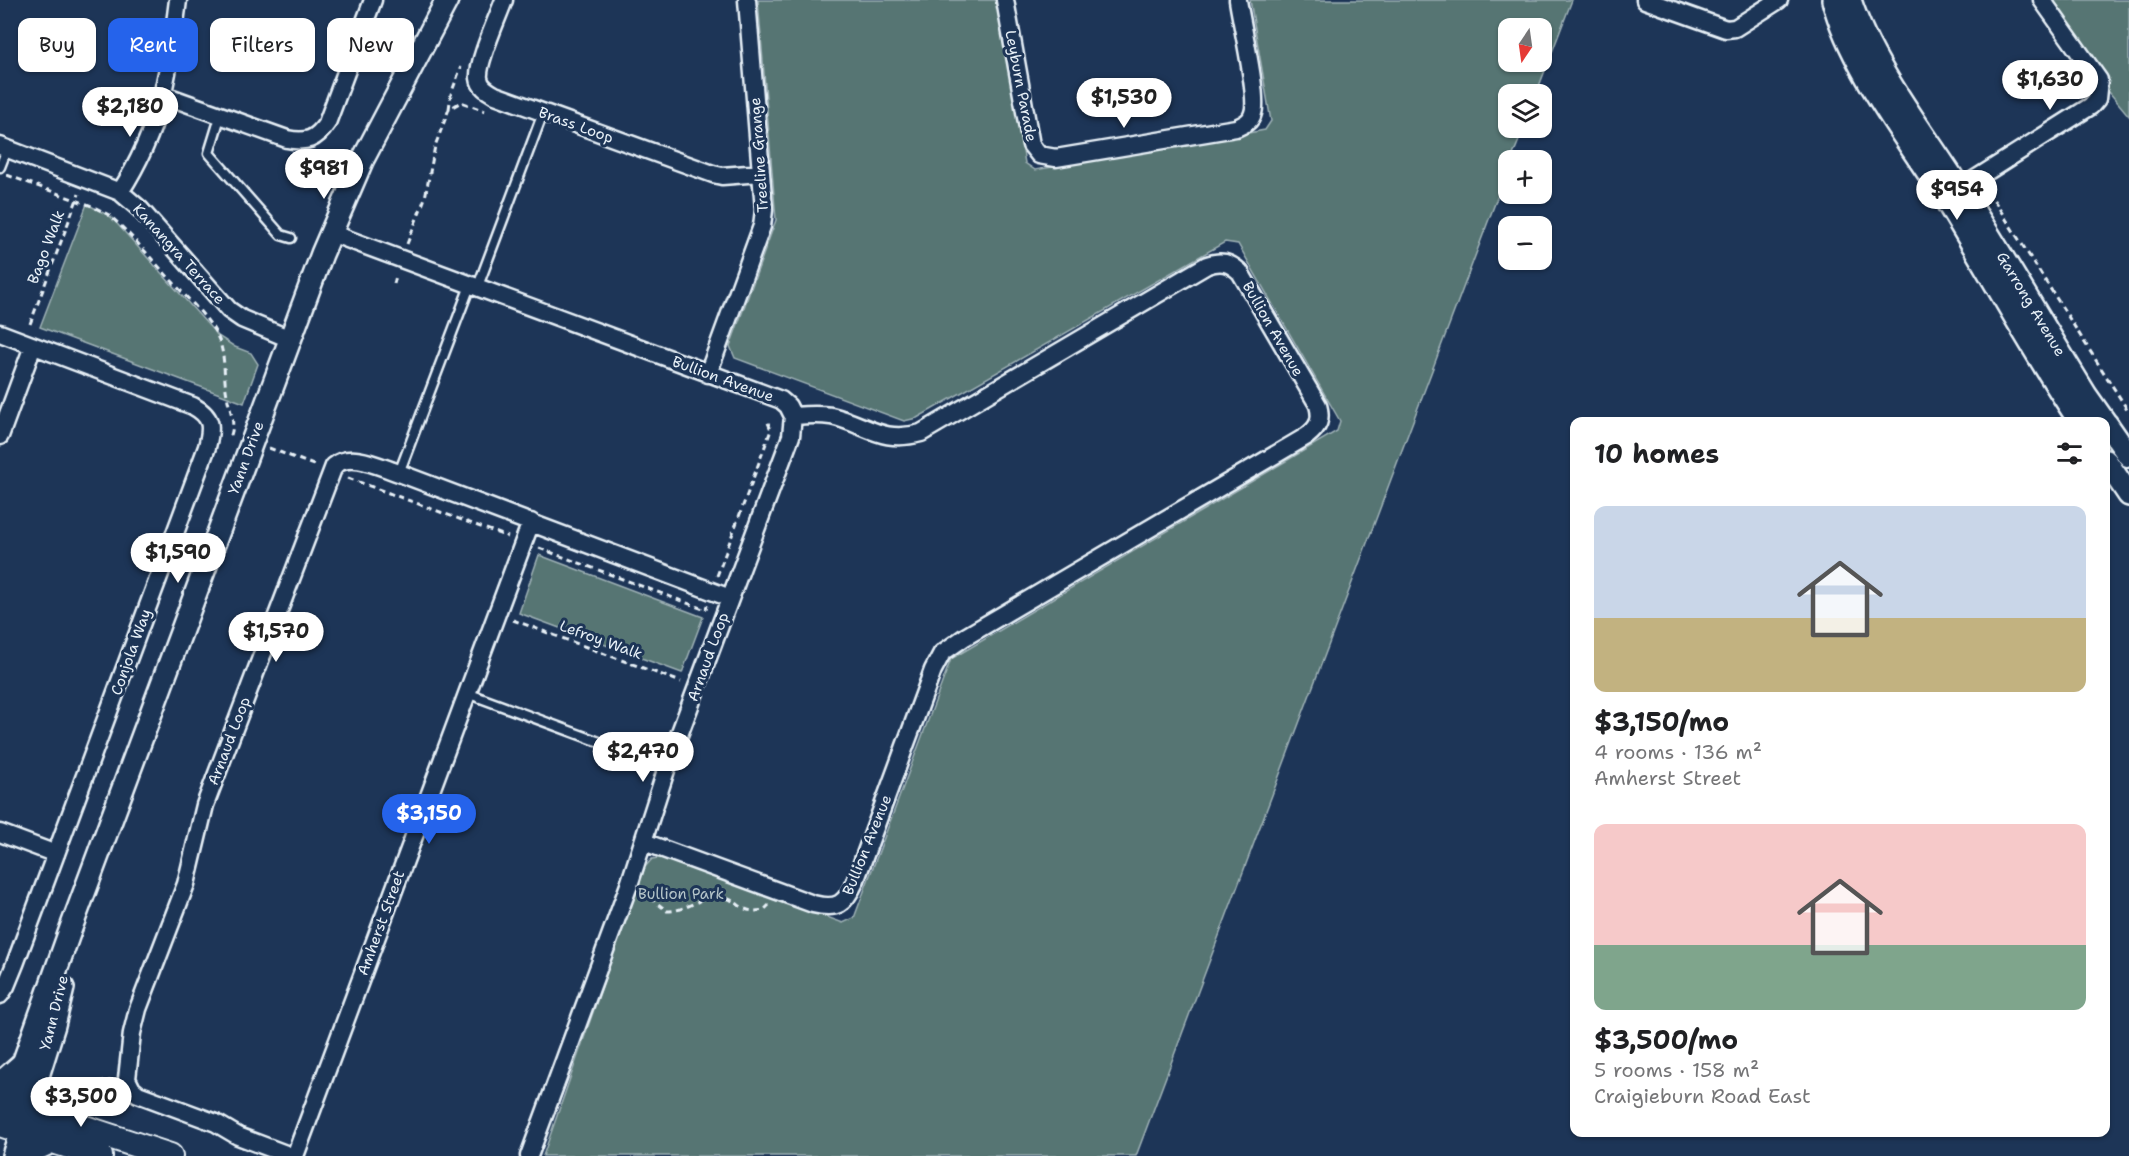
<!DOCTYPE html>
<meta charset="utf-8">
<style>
body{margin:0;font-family:"Shantell Sans",sans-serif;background:#f6f6f6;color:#202124;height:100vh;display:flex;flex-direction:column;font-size:22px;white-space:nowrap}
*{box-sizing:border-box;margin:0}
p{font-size:20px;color:#757577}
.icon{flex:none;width:33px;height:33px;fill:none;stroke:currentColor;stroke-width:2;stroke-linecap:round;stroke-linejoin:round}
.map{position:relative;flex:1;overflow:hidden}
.panel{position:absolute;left:1570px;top:417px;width:540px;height:720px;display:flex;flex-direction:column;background:#fff;border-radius:12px;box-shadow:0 2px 4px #0004}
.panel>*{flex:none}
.banner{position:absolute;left:18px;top:18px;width:570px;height:54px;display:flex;gap:12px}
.needle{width:39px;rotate:193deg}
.controls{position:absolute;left:1498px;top:18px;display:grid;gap:12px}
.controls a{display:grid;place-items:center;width:54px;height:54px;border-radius:12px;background:#fff;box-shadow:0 2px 4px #0004;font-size:30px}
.price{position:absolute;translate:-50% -51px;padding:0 14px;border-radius:21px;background:#fff;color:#222;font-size:20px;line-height:39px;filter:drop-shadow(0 2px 3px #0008)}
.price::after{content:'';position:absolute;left:50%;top:36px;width:18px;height:14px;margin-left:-9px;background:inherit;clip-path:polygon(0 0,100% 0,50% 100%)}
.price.current{background:#2563eb;color:#fff}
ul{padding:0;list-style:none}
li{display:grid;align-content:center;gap:12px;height:318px;padding:0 24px}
li span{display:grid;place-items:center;height:186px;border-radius:12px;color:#555}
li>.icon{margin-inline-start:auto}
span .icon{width:108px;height:108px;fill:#fffc;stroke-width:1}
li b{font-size:26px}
h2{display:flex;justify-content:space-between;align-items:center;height:72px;padding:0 24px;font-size:26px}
.pill{padding:0 21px;border-radius:12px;background:#fff;box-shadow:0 2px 4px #0004;font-size:21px;line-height:54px}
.pill.current{background:#2563eb;color:#fff}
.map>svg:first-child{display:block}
</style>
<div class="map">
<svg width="2129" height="1156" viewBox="0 0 2129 1156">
<rect width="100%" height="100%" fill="#1d3557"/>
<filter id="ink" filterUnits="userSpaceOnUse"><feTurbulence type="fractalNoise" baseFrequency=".0167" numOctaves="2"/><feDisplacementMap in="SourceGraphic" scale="12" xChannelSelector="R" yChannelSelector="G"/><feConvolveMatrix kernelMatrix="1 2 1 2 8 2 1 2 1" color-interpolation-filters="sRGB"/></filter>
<g filter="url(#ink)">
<path fill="#567473" stroke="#9fb2b6" stroke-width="1.5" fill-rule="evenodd" d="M758,0H998L1025,163L1035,170L1265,130L1271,121L1250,0H1572L1536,94H1509V128H1524L1511,160H1509V166L1136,1156H543L630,906L645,867L652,859L664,857L843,923L854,918L951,659L1337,431L1340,421L1238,244L1225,242L917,418L904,421L735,358L730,346L776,220ZM1509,28H1542V62H1509Z
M2042,0H2129V116L2099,80Z
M87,204L111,217L218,336L235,347L251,353L258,364L244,403L40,327Z
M539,555L703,617L682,673L519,613Z"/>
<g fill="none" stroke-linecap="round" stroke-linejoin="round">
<defs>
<path id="service" d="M221,114L209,153L281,235L291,238
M0,167L7,149
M478,286L543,113
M399,473L471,283
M467,693L667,767"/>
<path id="minor" d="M504,0C498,17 477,62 479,78C480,87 488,91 495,95L713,174L722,176L761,173
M1005,0L1031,145L1039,155L1056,158L1236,128C1243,125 1251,122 1253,113C1259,97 1241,22 1238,0
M1645,0L1726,29L1735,28L1779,0
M164,95L287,139C306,143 316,140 327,123L373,0
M0,146L120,192L140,209L229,310L242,319L290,339
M120,192C161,129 169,73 178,0
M1950,195L2091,106L2097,99L2099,80L2042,0
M331,233L781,400L788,406L793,416C806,415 818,414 831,416C867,424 881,444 921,433L1207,265C1221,260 1229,262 1240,272L1318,405C1322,419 1319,427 1307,436L965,637L942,653L933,670L855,882C845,904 838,910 813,904L644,842
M0,333L193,406C213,417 212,427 207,447L15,964L6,986L0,995
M708,374L762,226L764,210L747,0
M0,436L33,346
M0,833L56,854
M291,1156L238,1136L216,1123L138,1094L132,1089L127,1079L132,1033L138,1009L186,884L205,805L334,466C351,451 380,467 399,473L730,598
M295,1156L531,522
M529,1156L629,885L667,767L791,436L793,416"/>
<path id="tertiary" d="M1833,0C1850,66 1908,140 1945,199C1990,272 2031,349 2080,422
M1850,0C1871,65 1923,131 1960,189C2004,257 2044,327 2086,395L2105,422
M2106,423L2129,456
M2106,461L2129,495
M4,1117L71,928L322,254L362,161L447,0
M13,1156L54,1025L63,988"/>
<path id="secondary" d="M37,1073C37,1096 39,1102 56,1119
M0,1082L7,1079L23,1065
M0,1100L170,1156
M0,1124L100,1156
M19,1156L51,1141"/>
</defs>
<use href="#service" stroke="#e8f1f8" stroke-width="13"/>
<use href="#minor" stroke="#e8f1f8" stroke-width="21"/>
<use href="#tertiary" stroke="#e8f1f8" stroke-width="26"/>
<use href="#secondary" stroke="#e8f1f8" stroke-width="28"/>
<path stroke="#e8f1f8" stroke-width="3" stroke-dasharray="6 4.5" stroke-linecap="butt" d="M449,109L451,94L461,67
M7,175L92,206L109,215C132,235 152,260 173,282C188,300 210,318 219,340C226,358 223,377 227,395C229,410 236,420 231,435L235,436
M1988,191L2129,412
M407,244L425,198L435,146L449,109L461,102L485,111
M394,284L396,276
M30,324L79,194
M269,448L316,466
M348,478L508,537
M539,548L706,610L707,605
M717,576L771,430L767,420
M513,620L681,682
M642,891L667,911C689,911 700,895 721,897C741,900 740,915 764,910L769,905
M66,1101L78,1082L112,1081"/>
<use href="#service" stroke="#1d3557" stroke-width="8"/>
<use href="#minor" stroke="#1d3557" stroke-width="16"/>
<use href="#tertiary" stroke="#1d3557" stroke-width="21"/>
<use href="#secondary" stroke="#1d3557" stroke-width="24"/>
</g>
</g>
<g text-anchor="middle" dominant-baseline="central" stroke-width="6" stroke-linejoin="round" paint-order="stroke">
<g font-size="15" fill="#e8f1f8" stroke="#1d3557">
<text transform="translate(1021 86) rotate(79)">Leyburn Parade</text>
<text transform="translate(576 125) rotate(20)">Brass Loop</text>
<text transform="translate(759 155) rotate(-94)">Treeline Grange</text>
<text transform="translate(46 247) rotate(-69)">Bago Walk</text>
<text transform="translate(179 254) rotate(48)">Kanangra Terrace</text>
<text transform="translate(2031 304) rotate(59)">Garrong Avenue</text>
<text transform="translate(1273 329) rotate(60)">Bullion Avenue</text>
<text transform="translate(723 379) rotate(20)">Bullion Avenue</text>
<text transform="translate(246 458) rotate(-70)">Yann Drive</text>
<text transform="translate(601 640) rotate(20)">Lefroy Walk</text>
<text transform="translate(131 652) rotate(-70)">Conjola Way</text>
<text transform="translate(708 657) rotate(-70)">Arnaud Loop</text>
<text transform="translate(229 741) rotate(-69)">Arnaud Loop</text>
<text transform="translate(867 845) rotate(-68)">Bullion Avenue</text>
<text transform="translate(381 923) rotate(-70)">Amherst Street</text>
<text transform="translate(54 1013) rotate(-76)">Yann Drive</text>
</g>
<g font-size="15" fill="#b5c5c9" stroke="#1d3557">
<text x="681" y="894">Bullion Park</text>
</g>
</g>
</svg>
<div class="controls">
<a><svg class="needle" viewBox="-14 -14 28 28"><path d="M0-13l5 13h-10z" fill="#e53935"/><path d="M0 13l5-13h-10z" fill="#757577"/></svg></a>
<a><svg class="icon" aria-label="layers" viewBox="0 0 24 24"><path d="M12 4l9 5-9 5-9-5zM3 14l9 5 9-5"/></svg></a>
<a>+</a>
<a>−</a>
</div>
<b class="price" style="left:2050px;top:111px">$1,630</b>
<b class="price" style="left:1124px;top:129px">$1,530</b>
<b class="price" style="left:130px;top:138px">$2,180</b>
<b class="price" style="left:324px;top:200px">$981</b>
<b class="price" style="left:1957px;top:221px">$954</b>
<b class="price" style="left:178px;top:584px">$1,590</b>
<b class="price" style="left:276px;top:663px">$1,570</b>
<b class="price" style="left:643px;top:783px">$2,470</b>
<b class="price current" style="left:429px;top:845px">$3,150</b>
<b class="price" style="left:81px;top:1128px">$3,500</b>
<div class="banner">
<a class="pill">Buy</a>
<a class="pill current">Rent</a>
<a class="pill">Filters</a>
<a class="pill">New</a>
</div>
<section class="panel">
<h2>10 homes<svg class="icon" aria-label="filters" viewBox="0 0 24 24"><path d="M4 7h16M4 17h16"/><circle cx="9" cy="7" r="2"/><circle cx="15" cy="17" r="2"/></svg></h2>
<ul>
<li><span style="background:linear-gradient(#c9d6e8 60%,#c2b280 0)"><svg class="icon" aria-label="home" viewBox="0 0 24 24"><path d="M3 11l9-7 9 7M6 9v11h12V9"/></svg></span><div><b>$3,150/mo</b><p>4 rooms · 136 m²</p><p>Amherst Street</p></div></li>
<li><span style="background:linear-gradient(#f6c9c9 65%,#7fa58c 0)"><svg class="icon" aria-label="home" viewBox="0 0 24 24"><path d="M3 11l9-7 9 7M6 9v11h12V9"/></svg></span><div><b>$3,500/mo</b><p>5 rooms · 158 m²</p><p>Craigieburn Road East</p></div></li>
</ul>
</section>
</div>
